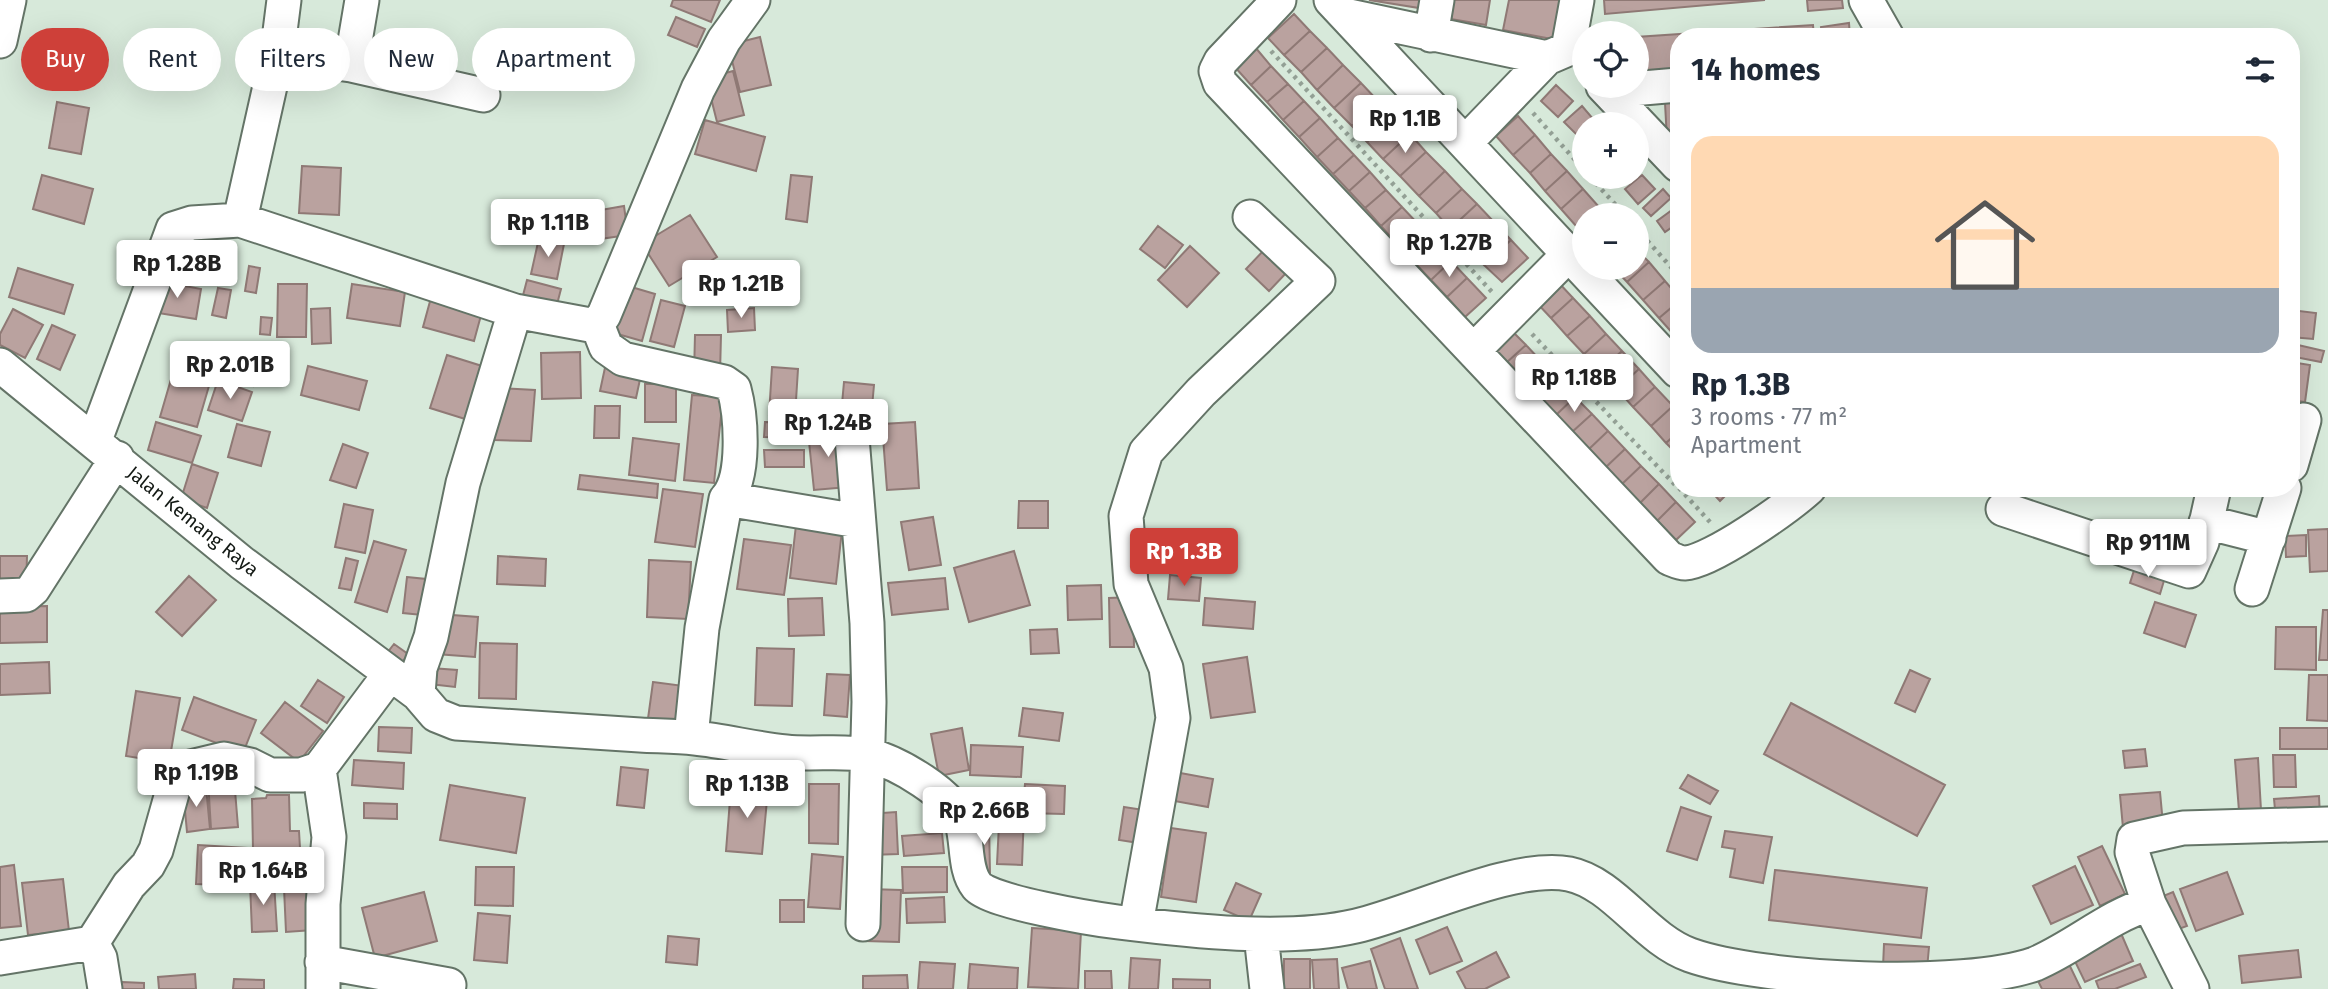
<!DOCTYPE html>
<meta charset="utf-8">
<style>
body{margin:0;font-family:"Fira Sans",sans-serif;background:#f6f6f7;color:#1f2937;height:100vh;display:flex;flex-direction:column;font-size:26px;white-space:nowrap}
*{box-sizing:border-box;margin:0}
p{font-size:23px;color:#747a83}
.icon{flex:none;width:38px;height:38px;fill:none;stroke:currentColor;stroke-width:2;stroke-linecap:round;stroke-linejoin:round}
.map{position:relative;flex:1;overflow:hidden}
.details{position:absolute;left:1670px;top:28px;width:630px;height:469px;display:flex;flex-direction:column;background:#fff;border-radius:28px;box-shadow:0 7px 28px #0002}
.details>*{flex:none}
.guide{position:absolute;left:21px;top:28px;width:665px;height:63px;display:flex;gap:14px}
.tools{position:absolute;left:1572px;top:21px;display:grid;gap:14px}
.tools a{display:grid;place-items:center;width:77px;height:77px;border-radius:50%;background:#fff;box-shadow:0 7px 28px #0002;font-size:35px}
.price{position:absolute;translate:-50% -60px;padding:0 16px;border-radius:7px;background:#fff;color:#222;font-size:23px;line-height:46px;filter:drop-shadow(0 2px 4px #0008)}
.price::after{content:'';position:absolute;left:50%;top:42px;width:21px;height:16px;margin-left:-10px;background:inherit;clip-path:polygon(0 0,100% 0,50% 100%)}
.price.selected{background:#ce4039;color:#fff}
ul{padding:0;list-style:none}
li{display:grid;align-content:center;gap:14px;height:371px;padding:0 21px}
li span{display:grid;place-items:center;height:217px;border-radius:21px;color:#555}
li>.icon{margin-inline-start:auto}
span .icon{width:126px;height:126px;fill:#fffc;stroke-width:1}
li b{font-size:30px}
h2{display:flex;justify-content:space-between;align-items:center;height:84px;padding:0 21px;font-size:30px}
.tag{padding:0 24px;border-radius:32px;background:#fff;box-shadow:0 7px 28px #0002;font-size:24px;line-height:63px}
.tag.selected{background:#ce4039;color:#fff}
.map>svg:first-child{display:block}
</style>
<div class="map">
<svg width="2328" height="989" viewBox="0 0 2328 989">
<rect width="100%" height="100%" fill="#d7e9da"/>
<path fill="#baa29f" stroke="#8f7975" stroke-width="2" d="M673,0H720L711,22L671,6Z
M1369,0H1420L1419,8Z
M1454,0H1490L1486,25L1451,19Z
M1509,0H1565L1557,40L1503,30Z
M1604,0H1765L1605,14Z
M1807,0H1842L1843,8L1808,11Z
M1294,14L1310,31L1284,55L1268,38Z
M676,17L705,29L697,47L668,35Z
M1849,23L1850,37H1822L1821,27Z
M1813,25L1814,37H1678V72L1636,75V37Z
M1310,31L1327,48L1301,72L1284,55Z
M760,37L771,85L740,92L728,45Z
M1255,47L1271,66L1251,85L1234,66Z
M1327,48L1343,65L1317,90L1301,72Z
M1343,65L1361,83L1334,108L1317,90Z
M1271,66L1288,84L1267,102L1251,85Z
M733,71L744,115L717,122L706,78Z
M1361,83L1378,101L1352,126L1334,108Z
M1288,84L1304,101L1283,120L1267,102Z
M1556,85L1573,101L1558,117L1541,101Z
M1304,101L1320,118L1299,137L1283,120Z
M1378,101L1393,117L1367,142L1352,126Z
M57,102L89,108L81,154L49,148Z
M1678,102V139L1667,140L1665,103Z
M1582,106L1594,120L1584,124V129L1577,135L1564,122Z
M1518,116L1535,135L1513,155L1496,136Z
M1393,117L1410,134L1383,159L1367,142Z
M1320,118L1338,138L1317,157L1299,137Z
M705,120L765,137L756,171L695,154Z
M1410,134L1426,152L1400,176L1383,159Z
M1535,135L1551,154L1530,173L1513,155Z
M1338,138L1354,155L1333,174L1317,157Z
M1426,152L1445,171L1419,196L1400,176Z
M1551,154L1567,171L1545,191L1530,173Z
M1354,155L1370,172L1349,191L1333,174Z
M302,166L341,168L339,215L299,213Z
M1445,171L1462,189L1436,213L1419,196Z
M1567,171L1583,189L1561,209L1545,191Z
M1370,172L1386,190L1365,208L1349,191Z
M42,175L93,189L84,224L33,209Z
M791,175L812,177L807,222L786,219Z
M1642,175L1655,189L1638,204L1625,189Z
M1462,189L1477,204L1450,229L1436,213Z
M1583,189L1599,207L1590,215H1584V221L1577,227L1561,209Z
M1663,189L1671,198L1651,216L1643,208Z
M1386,190L1402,207L1381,226L1365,208Z
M1477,204L1493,221L1466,246L1450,229Z
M624,206L628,235L600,239L595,211Z
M1402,207L1419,225L1397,244L1381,226Z
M1676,207L1678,223L1665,232L1657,221Z
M690,215L717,257L669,286L642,244Z
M1493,221L1511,240L1484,265L1466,246Z
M1419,225L1435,243L1414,262L1397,244Z
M1158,226L1183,245L1165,268L1140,249Z
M539,238L564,244L557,279L531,274Z
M1511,240L1528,258L1502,282L1484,265Z
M1435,243L1451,261L1431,280L1414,262Z
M1190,246L1219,273L1187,307L1158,280Z
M1265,249L1288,271L1269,291L1246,269Z
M1636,249L1649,262L1627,282L1614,268H1636Z
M180,254L214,256L213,280L178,278Z
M1451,261L1467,278L1447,297L1431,280Z
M1649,262L1665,281L1643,300L1627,282Z
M249,266L260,268L256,293L245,291Z
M18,268L73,285L64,314L9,297Z
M1467,278L1486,298L1465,317L1447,297Z
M527,280L561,289L555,312L521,303Z
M158,281L201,289L196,319L152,312Z
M1665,281L1678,296V302L1659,318L1643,300Z
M1558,282L1573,298L1551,318L1536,302Z
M278,284H307L306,337H277Z
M352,284L405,292L400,326L347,318Z
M628,286L655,294L642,341L614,333Z
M218,288L231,290L226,318L212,315Z
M432,294L483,308L474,341L423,327Z
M1573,298L1590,316L1567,336L1551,318Z
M661,300L685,306L674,347L650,341Z
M1678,302V334L1676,337L1659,318Z
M330,308L331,343L312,344L311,309Z
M754,308L755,330L728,332L727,310Z
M13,309L43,325L25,358L0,345V334Z
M2291,310L2316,313L2313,339L2291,337Z
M1590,316L1606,334L1584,354L1567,336Z
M261,317L272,318L270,335L260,334Z
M52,325L75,335L60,370L37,359Z
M1507,326L1526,345L1506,363L1488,344Z
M1606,334L1622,351L1600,371L1584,354Z
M695,335H721L720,374H694Z
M222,345L262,356L253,386L213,375Z
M1526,345L1540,360L1521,378L1506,363Z
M2298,345L2324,351L2321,362L2295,357Z
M1622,351L1639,369L1617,389L1600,371Z
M580,352L581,398L542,399L541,353Z
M447,355L482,366L465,419L430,408Z
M1540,360L1556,377L1537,395L1521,378Z
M2291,362L2310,365L2305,402L2291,400Z
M606,363L642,370L636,398L600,391Z
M308,366L367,381L359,410L301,395Z
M772,367L798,369L795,416L769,415Z
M174,369L211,379L197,427L160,417Z
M1639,369L1655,387L1633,407L1617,389Z
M1556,377L1575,397L1556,415L1537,395Z
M218,380L252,392L242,421L208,410Z
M844,382L874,385L872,407L842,404Z
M645,384H676V422H645Z
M1655,387L1673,406L1651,426L1633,407Z
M497,388L535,390L531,441L494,440Z
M692,395L723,397L714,483L684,480Z
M1575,397L1592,414L1572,432L1556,415Z
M832,402L834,418L808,421L806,406Z
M595,406H620L619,438H594Z
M1673,406L1678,412V432L1666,443L1651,426Z
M1592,414L1608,431L1589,449L1572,432Z
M156,422L201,436L192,463L148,450Z
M765,422L801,423L800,438L764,437Z
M915,422L919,488L887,490L882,424Z
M237,424L270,432L261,466L228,457Z
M843,428L848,487L814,490L808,432Z
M1608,431L1625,449L1606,467L1589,449Z
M1678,432V455L1666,443Z
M633,438L679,444L675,481L629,475Z
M343,444L368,453L356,488L330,480Z
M1625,449L1641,466L1622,484L1606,467Z
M764,450H804V467H765Z
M192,464L218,473L207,508L181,499Z
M1641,466L1659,484L1640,503L1622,484Z
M580,475L658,484L657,498L578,489Z
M1659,484L1676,502L1657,521L1640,503Z
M1708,488H1733L1720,501Z
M663,489L703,494L695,547L655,542Z
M1019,501H1048V528H1018Z
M1676,502L1695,522L1676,540L1657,521Z
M344,504L373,510L365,553L335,547Z
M933,517L941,565L909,570L901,522Z
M796,525L842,530L836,584L790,578Z
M2328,529V571L2310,572L2308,530Z
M2306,535V556L2286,557L2285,536Z
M744,539L791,545L784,595L737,589Z
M374,541L406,550L387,612L355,602Z
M1014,551L1030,605L969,622L954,568Z
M0,556H27L26,591L0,590Z
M498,556L546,559L545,586L497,584Z
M346,558L358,561L351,590L339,588Z
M649,560L691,562L688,619L647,617Z
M2136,564L2166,574L2160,594L2130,583Z
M1170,575L1201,578L1199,601L1168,599Z
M189,576L216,600L182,636L156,612Z
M407,577L426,579L422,615L403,613Z
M945,578L948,609L892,615L888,583Z
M1101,585L1102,619L1068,620L1067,586Z
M1133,597L1134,647H1110L1109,598Z
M822,598L824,635L789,636L788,599Z
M1205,598L1255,602L1253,629L1203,625Z
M2155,602L2196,615L2185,647L2144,633Z
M47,606V642L0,643V607Z
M2323,610H2328V660H2319Z
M439,614L478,617L475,657L436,654Z
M2276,627H2316V670L2275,669Z
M1057,629L1059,653L1031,654L1030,630Z
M480,643L517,644L516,699L479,698Z
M394,644L408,654L402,663L387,653Z
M757,648L794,649L792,706L755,705Z
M1247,657L1255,712L1211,718L1203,664Z
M49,662L50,693L0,695V664Z
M431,668L457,670L455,687L430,684Z
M1910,670L1930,679L1915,712L1895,703Z
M827,674L850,675L847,717L824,715Z
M2309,675H2328V721L2307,720Z
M318,680L344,697L327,723L301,706Z
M653,682L684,686L679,730L647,726Z
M136,691L180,698L169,763L126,756Z
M194,697L256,720L243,753L182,730Z
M285,702L323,731L299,762L261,733Z
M1791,703L1945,785L1917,836L1764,754Z
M1023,708L1063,713L1059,741L1019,736Z
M379,727L412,728L411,753L378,751Z
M962,728L969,770L939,776L931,734Z
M2280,728H2328V749H2280Z
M971,745L1023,747L1021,777L970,775Z
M2145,749L2147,766L2125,768L2123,751Z
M2273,755H2295L2296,787H2274Z
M2258,758L2261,810L2239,811L2235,760Z
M354,760L404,763L403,789L352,785Z
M621,767L648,770L644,808L617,805Z
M1175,772L1213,779L1208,807L1169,800Z
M1688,775L1718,791L1710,804L1680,788Z
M234,778L238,827L211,829L208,780Z
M809,784H839L838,844L809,843Z
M1025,784L1065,786L1064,814L1024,813L1022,865L997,864L1000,804L1023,805Z
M450,785L525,798L516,853L440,840Z
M206,787L210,829L187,832L183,789Z
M731,787L768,789L762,854L726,851Z
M2160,792L2163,824L2123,828L2120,795Z
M267,795H289L290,831H299L300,848L253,849L252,799L266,798Z
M2319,796L2320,817L2276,820L2274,799Z
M364,803L397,804V819L364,818Z
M1124,807L1144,810L1139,843L1119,840Z
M1681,807L1711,817L1697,860L1667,851Z
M896,812L898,854L870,855L868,814Z
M989,822L990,873H979L977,823Z
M1171,828L1206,833L1196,902L1161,897Z
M1725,831L1772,837L1763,883L1730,877L1735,849L1722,847Z
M942,833L944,853L904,856L902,836Z
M198,845L247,848L245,886L196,884Z
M2102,846L2125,894L2100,906L2078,857Z
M812,854L843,857L840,909L808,907Z
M14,865L21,926L0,928V867Z
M2075,866L2093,905L2051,924L2033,886Z
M476,867H514L513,906L475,905Z
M902,867H947V892L903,893Z
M1775,870L1927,888L1921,938L1769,920Z
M2227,872L2243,914L2196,931L2180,889Z
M63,879L69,931L28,935L22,883Z
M274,882L277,931L252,932L250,883Z
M1236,883L1261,894L1249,921L1224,910Z
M311,887L313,930L286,932L284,888Z
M868,889L901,890L899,942L865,941Z
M424,892L437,941L375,958L362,908Z
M2173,892L2187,926L2165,934L2151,901Z
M944,897L945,922L907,923L906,899Z
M780,900H804V922H780Z
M478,913L510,916L507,963L474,960Z
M1447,927L1462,961L1430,974L1416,940Z
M1032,928L1081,931L1078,989L1028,987Z
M2120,931L2133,961L2085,982L2071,953Z
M668,936L699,939L697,965L666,962Z
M1400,938L1418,989H1385L1371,949Z
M1884,944L1929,947L1927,969L1883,967Z
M2298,950L2301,977L2242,983L2239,956Z
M1496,952L1509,977L1485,989H1466L1457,972Z
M1131,958L1160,960L1158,989H1129Z
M1284,959H1310V989H1284Z
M1337,959L1339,989H1314L1312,960Z
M2067,960L2081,989H2042L2035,975Z
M1370,961L1377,989H1348L1342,968Z
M920,962L955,964L953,989H918Z
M970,964L1018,968L1017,989H968Z
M2140,964L2146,977L2115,989H2099L2096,981Z
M1085,971H1111L1112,989H1085Z
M195,974L196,989H159L158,977Z
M907,975L908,989H863V976Z
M234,979L264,980V989H233Z
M1173,979L1210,980V989H1173Z
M122,982L144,983V989H122Z"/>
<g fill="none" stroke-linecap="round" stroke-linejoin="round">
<defs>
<path id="street" d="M1279,0L1221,61L1216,71L1220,83L1669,558C1674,560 1680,563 1685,563C1711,562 1788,507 1809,488
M1331,0L1678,371
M1866,0L1887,37
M1349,16L1547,58
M1431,35L1437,0
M0,41L9,0
M277,55L351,65L483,95
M351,65L362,0
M1603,86L1678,165
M1608,91L1678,85
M1466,142L1547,58L1568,49L1577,0
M240,220L277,55L284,0
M597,324L606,347L623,359L724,382L734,389C741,415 746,478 726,499L702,628L691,737
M1474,350L1568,255
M0,365L242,563L418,694L436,715L456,723C517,727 578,731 640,735C658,736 677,736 695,738C725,741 755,749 786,752C812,755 843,750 868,755C897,762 953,794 962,823C968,842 964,870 977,886C990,902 1094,919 1118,922C1190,931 1286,942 1356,926C1413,913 1514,863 1569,874C1614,883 1645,939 1690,955C1763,981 1965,989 2035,964C2075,947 2107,917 2149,904L2192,989
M851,425L867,623L869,702L863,924
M95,440L173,229L192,223L240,220L515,311
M2291,465L2304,420
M726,499L858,521
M2003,509L2189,571L2202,542L2214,488
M2206,522L2269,538
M2252,589L2284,488
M0,596L26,595L33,589L117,458
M418,694L420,668L431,637L463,483L515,311L590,325L597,324L604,315L698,89L724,40L753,0
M319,769L329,837L323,904V989
M2149,904L2132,852L2134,839L2183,828L2328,824
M1136,924L1173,718L1166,668L1131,584L1126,516L1146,452L1201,392L1318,281L1250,217
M1261,935L1267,989
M92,943L100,958L105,989
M0,958L92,943L129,885L148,865L156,850L176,779L182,769L224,759L250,765L270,775H301L319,769L390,674
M322,962L449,985"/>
</defs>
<use href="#street" stroke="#647467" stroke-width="37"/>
<path stroke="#93a095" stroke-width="4.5" stroke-dasharray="3.5 5" stroke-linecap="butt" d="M1271,51L1492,292
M1533,113L1584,170
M1590,177L1625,215
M1636,228L1678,275
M1532,334L1678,488
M1679,488L1710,522"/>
<use href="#street" stroke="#fff" stroke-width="33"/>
</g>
<g text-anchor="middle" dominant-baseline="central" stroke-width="5" stroke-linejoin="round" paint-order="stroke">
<g font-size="19" fill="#131914" stroke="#fff">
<text transform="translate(193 521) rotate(39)">Jalan Kemang Raya</text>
</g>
</g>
</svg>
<div class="tools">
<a><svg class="icon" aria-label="locate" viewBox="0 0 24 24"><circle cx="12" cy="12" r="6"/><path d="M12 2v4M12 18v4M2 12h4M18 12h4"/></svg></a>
<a>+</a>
<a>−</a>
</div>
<b class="price" style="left:1405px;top:155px">Rp 1.1B</b>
<b class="price" style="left:548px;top:259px">Rp 1.11B</b>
<b class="price" style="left:1449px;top:279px">Rp 1.27B</b>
<b class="price" style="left:177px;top:300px">Rp 1.28B</b>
<b class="price" style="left:741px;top:320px">Rp 1.21B</b>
<b class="price" style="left:230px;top:401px">Rp 2.01B</b>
<b class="price" style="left:1574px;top:414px">Rp 1.18B</b>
<b class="price" style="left:828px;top:459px">Rp 1.24B</b>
<b class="price" style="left:2148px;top:579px">Rp 911M</b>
<b class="price selected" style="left:1184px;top:588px">Rp 1.3B</b>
<b class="price" style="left:196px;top:809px">Rp 1.19B</b>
<b class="price" style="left:747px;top:820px">Rp 1.13B</b>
<b class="price" style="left:984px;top:847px">Rp 2.66B</b>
<b class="price" style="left:263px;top:907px">Rp 1.64B</b>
<div class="guide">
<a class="tag selected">Buy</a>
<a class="tag">Rent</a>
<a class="tag">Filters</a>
<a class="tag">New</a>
<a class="tag">Apartment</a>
</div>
<section class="details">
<h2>14 homes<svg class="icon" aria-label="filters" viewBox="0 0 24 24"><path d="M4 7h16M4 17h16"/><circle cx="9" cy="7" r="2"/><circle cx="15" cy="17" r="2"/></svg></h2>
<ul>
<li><span style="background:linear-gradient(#ffd9b3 70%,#9aa5b1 0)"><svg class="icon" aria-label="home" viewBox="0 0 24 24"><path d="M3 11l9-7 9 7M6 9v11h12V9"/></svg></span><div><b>Rp 1.3B</b><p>3 rooms · 77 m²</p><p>Apartment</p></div></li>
</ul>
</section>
</div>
